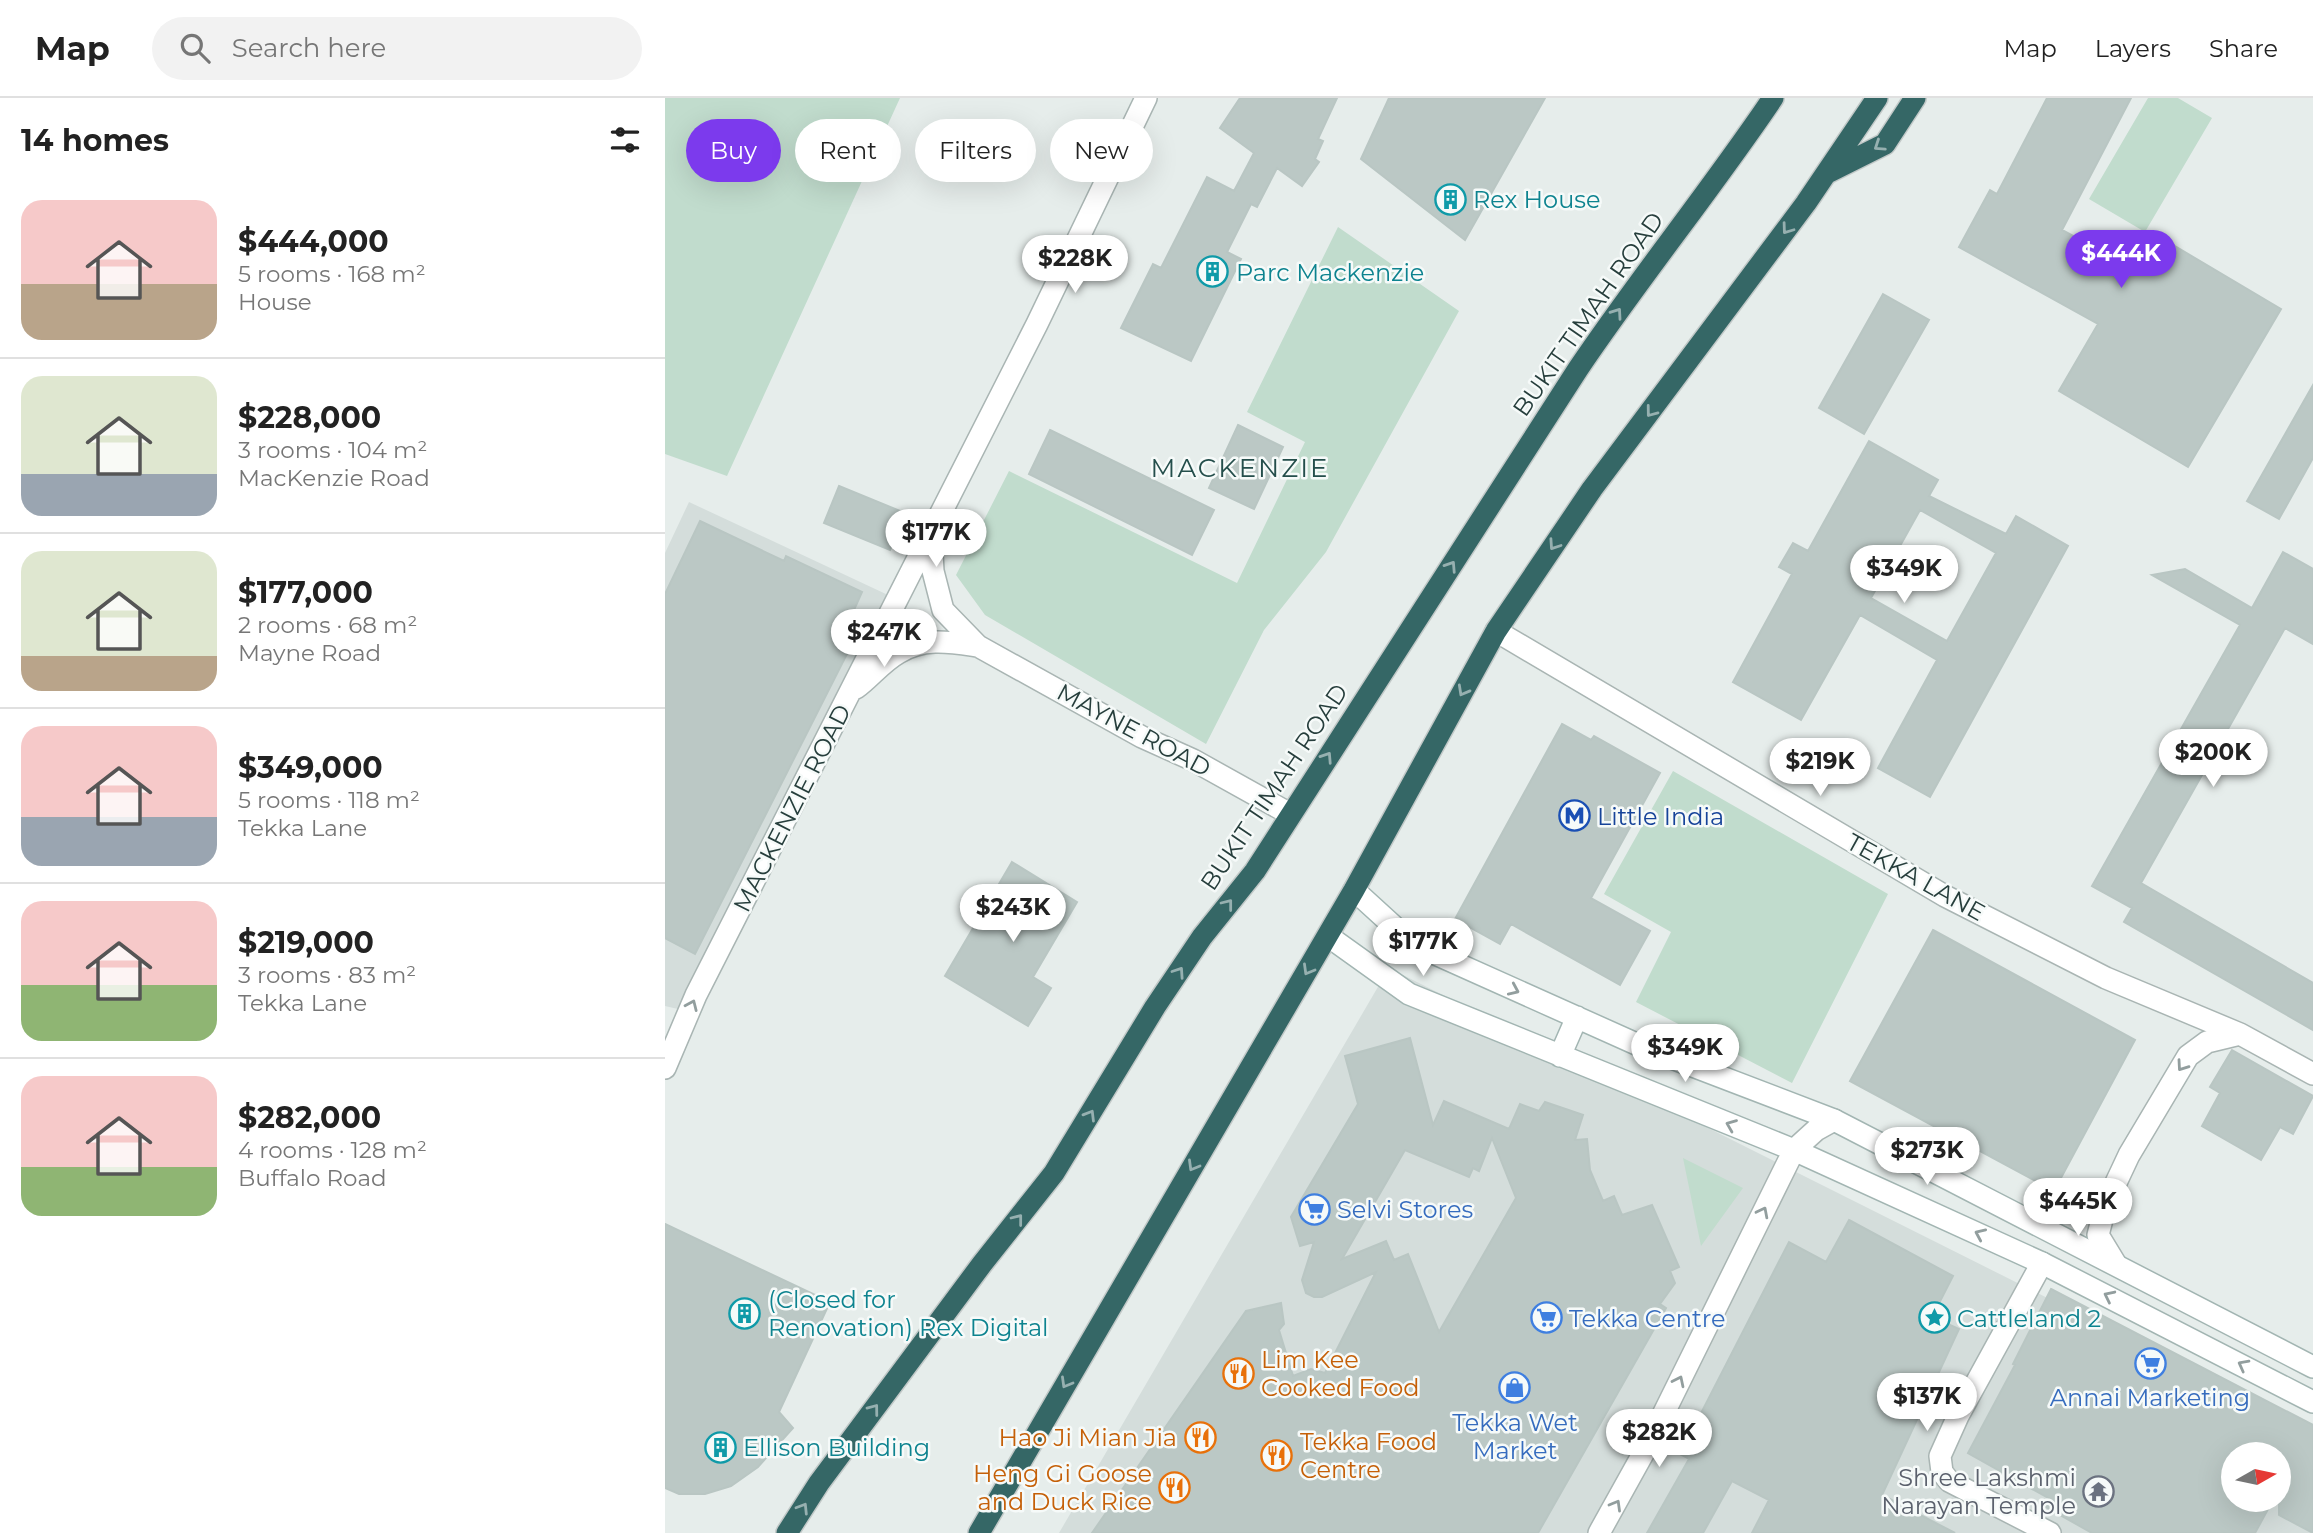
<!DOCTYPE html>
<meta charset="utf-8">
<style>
body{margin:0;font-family:Montserrat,sans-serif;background:#f2f2f2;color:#222;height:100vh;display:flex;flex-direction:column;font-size:26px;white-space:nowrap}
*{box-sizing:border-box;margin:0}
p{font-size:23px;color:#767676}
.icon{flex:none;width:38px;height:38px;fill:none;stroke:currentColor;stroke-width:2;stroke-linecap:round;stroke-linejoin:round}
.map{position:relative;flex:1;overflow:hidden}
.side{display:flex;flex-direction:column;background:#fff;width:665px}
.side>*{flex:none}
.hud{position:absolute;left:21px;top:21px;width:665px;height:63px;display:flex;gap:14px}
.needle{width:46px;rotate:81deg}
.fabs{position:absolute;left:1556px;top:1344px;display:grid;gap:14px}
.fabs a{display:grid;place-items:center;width:70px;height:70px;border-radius:50%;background:#fff;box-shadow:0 7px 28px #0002;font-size:35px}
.price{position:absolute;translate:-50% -60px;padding:0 16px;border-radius:24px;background:#fff;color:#222;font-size:23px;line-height:46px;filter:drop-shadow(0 2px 4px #0008)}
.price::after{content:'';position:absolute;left:50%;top:42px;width:21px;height:16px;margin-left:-10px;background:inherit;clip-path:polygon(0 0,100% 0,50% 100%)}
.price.active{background:#7c3aed;color:#fff}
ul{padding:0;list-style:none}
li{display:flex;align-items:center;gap:21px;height:175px;padding:0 21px}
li+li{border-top:2px solid #e0e0e0}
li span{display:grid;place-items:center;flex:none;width:196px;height:140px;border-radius:21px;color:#555}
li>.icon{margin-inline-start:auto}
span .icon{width:84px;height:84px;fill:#fffc;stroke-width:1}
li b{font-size:30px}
h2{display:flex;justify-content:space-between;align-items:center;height:84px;padding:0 21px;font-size:30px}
.pill{padding:0 24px;border-radius:32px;background:#fff;box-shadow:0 7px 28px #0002;font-size:24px;line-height:63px}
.pill.active{background:#7c3aed;color:#fff}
header{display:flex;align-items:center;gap:42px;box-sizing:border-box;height:98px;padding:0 35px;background:#fff;border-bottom:2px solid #e0e0e0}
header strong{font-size:33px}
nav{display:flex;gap:38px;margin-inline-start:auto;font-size:24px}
.search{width:490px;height:63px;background:#f2f2f2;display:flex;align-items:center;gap:18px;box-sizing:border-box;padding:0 24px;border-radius:38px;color:#767676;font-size:26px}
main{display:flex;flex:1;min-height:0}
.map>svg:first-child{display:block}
</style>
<header>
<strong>Map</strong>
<div class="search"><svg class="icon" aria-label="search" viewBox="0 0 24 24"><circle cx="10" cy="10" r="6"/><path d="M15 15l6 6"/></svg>Search here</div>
<nav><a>Map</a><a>Layers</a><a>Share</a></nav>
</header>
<main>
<section class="side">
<h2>14 homes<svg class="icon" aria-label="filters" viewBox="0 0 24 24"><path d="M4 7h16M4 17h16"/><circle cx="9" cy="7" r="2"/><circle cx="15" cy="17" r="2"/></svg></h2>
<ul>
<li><span style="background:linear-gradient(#f6c9c9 60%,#b9a48a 0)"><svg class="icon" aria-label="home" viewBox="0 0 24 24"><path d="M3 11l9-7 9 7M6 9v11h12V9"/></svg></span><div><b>$444,000</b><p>5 rooms · 168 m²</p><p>House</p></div></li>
<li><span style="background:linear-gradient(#dfe7d0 70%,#9aa5b1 0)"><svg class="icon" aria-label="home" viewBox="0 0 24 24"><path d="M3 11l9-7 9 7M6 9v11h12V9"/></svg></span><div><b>$228,000</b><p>3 rooms · 104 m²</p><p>MacKenzie Road</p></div></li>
<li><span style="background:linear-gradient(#dfe7d0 75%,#b9a48a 0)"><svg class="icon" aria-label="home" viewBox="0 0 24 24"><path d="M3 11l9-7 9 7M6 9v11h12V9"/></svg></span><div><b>$177,000</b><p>2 rooms · 68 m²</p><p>Mayne Road</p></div></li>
<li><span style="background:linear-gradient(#f6c9c9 65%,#9aa5b1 0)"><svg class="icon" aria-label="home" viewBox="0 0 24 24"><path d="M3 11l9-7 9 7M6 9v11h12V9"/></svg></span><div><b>$349,000</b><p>5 rooms · 118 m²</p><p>Tekka Lane</p></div></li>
<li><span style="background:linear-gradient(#f6c9c9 60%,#8fb573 0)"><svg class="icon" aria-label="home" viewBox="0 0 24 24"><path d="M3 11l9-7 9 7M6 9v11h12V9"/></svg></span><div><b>$219,000</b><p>3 rooms · 83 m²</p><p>Tekka Lane</p></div></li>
<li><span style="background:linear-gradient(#f6c9c9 65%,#8fb573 0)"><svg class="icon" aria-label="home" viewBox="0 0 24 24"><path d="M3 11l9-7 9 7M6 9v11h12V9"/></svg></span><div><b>$282,000</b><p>4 rooms · 128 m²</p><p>Buffalo Road</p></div></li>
</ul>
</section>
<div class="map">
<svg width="1648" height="1435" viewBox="0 0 1648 1435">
<rect width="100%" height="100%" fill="#e6edeb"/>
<path fill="#d4dddb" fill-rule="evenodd" d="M24,404L223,497L13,911L0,908V455Z
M724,870L1648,1333V1435H394ZM1568,1356H1614V1402H1568Z"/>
<path fill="#c1dccd" d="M0,0H235L62,378L0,356Z
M1483,0H1513L1547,20L1480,134L1424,101Z
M673,129L794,213L661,454L599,532L541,646L320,517L291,477L344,373L572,485L640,344L582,314Z
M1008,673L1223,796L1127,985L971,904L1006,834L939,796Z
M1018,1060L1078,1090L1036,1148Z"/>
<path fill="#bbc8c5" stroke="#b9c6c3" stroke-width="2" fill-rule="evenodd" d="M575,0H672L653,41L658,43L650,61L654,64L637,88L612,70L592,109L586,106L562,154L576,161L526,263L456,230L488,166L496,170L542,79L569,93L589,55L555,30Z
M724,0H880L800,142L696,61Z
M1382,0H1466L1397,132L1466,169L1486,134L1616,211L1523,369L1394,293L1433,226L1294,149L1325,92L1332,96Z
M1218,196L1264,222L1199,336L1154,310Z
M1648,287V360L1614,421L1582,403Z
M573,327L618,349L589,411L544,390Z
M385,332L549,412L527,457L364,376Z
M1204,343L1273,382L1264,398L1341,436L1351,418L1403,448L1265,699L1213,670L1272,562L1195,517L1136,622L1068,584L1127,476L1114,469L1128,445L1143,453ZM1255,412L1331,455L1282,543L1206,500Z
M174,388L240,415L225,452L159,425Z
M35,423L119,463L121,458L197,494L176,541L187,546L30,856L0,840V496Z
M1618,454L1648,471V546L1620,530L1476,785L1648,885V932L1459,824L1467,810L1427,788L1575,527L1487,477L1520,471L1587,510Z
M897,626L926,642L929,638L995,675L926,800L985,833L955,887L846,826L835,846L790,821Z
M347,764L412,804L368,879L386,890L363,928L280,878Z
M1268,832L1470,942L1389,1093L1185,983Z
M745,940L768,1027L779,1003L844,1031L855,1006L874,1013L880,1004L918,1017L910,1042L922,1041L925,1072L938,1103L949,1098L957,1117L987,1107L1014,1169L1005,1173L1010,1185L995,1206L1001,1210L873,1435H427L581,1213L616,1205L619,1226L614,1232L628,1278L646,1271L660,1275L711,1174L657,1199H649L641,1195L637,1182L649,1144L635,1148L626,1119L693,1006L680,958ZM827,1040L851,1100L774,1234L743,1156L729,1162L721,1143L677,1161L740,1052L804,1079L808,1070L814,1073Z
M1567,952L1648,998L1628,1036L1615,1029L1596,1062L1537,1028L1555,995L1545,989Z
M1184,1122L1288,1178L1267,1219L1294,1231L1217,1397L1290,1435H1087L1104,1402L1067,1383L1038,1435H982L1024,1361L1015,1356L1124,1144L1161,1164Z
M0,1126L165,1204L114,1314L128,1330L93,1369L66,1388L40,1396H14L0,1390Z
M1386,1191L1648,1327V1435L1614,1417V1356H1568V1402H1608L1590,1435H1427L1381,1409L1385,1401L1303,1355L1350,1267L1348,1266Z"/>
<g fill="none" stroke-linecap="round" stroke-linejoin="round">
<defs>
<path id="street" d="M266,437L268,473L278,512L313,548L477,639L528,662L625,716
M831,533L1280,798L1441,880L1575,936L1648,976
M191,590C205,580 217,564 233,555C259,539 285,544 313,548
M0,970L31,897L372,226L481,0
M1377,1165L1293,1318L1275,1358L1277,1374L1284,1383L1385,1435
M1450,1165L1433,1137L1441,1106L1464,1057L1523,958L1542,944L1575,936
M934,1435L984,1345L1129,1052L1151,1032L1169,1022"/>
<path id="secondary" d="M689,792L735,834L766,854L978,949L1169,1022L1648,1269
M663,838L744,896L1129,1052L1377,1165L1648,1304
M895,958L912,919"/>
<path id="highway" d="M1162,75L1220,46L1250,0
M122,1435L154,1385L317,1166L389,1075L490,909L537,839L590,773L913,271C975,179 1046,92 1108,0
M314,1435L689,792L831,533L927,391L1141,105L1212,0"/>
</defs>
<use href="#street" stroke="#a9b5b3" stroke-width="24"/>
<use href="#secondary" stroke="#a2b5b2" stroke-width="24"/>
<use href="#highway" stroke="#c2c9c8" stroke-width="24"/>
<use href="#street" stroke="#fff" stroke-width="21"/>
<use href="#secondary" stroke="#fff" stroke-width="21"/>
<use href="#highway" stroke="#356766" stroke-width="21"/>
</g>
<defs><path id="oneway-chevron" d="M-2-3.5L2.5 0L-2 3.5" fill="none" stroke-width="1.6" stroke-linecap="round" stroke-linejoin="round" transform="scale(1.75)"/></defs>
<g stroke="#96b0b0">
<use href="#oneway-chevron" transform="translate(1214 48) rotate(146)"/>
<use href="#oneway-chevron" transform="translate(1122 131) rotate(126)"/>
<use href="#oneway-chevron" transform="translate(952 215) rotate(-55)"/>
<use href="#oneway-chevron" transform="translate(986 314) rotate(127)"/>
<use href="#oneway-chevron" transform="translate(889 447) rotate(124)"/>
<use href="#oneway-chevron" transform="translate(786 468) rotate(-57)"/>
<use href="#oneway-chevron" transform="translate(798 593) rotate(119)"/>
<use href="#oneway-chevron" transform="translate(662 659) rotate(-57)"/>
<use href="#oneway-chevron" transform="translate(563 806) rotate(-52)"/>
<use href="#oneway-chevron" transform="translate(643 872) rotate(120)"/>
<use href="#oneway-chevron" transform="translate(514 874) rotate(-56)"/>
<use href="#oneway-chevron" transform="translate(425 1017) rotate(-59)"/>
<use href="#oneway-chevron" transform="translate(528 1068) rotate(120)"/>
<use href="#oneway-chevron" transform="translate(353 1121) rotate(-52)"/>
<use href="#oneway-chevron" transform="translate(401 1285) rotate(120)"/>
<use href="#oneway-chevron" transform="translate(209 1311) rotate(-53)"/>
<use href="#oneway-chevron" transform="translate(138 1410) rotate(-58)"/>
</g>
<g stroke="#929e9e">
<use href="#oneway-chevron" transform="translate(849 892) rotate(24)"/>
<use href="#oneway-chevron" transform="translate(27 907) rotate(-66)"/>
<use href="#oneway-chevron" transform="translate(1517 968) rotate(125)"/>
<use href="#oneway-chevron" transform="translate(1066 1027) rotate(-158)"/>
<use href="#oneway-chevron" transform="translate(1098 1114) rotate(-63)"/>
<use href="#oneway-chevron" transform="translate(1315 1136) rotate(-156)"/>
<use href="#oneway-chevron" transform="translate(1444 1198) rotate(-154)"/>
<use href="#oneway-chevron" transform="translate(1578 1267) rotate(-152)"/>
<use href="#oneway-chevron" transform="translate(1014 1283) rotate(-64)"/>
<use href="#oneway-chevron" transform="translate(951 1407) rotate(-60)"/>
</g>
<defs>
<symbol id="building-ring" viewBox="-11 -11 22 22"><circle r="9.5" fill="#f6faf9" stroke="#0f9aa8" stroke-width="1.5"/><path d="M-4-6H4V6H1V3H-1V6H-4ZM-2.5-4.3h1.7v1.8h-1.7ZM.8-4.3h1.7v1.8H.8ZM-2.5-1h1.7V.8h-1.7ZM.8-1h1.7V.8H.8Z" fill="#0f9aa8"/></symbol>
<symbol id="metro-ring" viewBox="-11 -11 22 22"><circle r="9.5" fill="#f6faf9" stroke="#1a4fb4" stroke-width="1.5"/><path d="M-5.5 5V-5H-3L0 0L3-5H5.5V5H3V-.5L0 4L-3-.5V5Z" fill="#1a4fb4"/></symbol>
<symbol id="supermarket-ring" viewBox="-11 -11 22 22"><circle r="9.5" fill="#f6faf9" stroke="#3f7fe0" stroke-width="1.5"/><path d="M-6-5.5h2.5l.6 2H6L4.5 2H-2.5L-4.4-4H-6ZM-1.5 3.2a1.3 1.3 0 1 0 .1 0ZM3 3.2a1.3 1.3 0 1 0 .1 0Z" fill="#3f7fe0"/></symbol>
<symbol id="sight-ring" viewBox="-11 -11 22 22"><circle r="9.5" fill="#f6faf9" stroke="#0f9aa8" stroke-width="1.5"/><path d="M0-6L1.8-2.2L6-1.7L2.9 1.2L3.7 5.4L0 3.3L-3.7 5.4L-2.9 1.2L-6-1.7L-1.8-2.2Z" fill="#0f9aa8"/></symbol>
<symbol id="restaurant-ring" viewBox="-11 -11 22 22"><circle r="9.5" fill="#f6faf9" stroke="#e8710a" stroke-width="1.5"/><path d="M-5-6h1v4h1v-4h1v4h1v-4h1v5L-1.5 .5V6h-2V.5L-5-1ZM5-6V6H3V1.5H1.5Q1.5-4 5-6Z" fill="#e8710a"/></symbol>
<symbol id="shop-ring" viewBox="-11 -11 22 22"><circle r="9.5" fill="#f6faf9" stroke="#3f7fe0" stroke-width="1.5"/><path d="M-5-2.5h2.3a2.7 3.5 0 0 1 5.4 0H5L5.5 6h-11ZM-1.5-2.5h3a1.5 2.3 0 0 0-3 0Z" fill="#3f7fe0"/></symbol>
<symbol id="temple-ring" viewBox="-11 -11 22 22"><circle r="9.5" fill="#f6faf9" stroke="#6b7280" stroke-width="1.5"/><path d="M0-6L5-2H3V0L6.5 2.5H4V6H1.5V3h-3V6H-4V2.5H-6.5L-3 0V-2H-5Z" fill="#6b7280"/></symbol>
</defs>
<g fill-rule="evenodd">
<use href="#building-ring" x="768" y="84" width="35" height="35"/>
<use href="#building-ring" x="530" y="156" width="35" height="35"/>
<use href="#metro-ring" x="892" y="700" width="35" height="35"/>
<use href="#supermarket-ring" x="632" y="1094" width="35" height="35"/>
<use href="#building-ring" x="62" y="1198" width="35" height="35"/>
<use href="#supermarket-ring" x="864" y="1202" width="35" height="35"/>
<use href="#sight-ring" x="1252" y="1202" width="35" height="35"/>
<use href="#supermarket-ring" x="1468" y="1248" width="35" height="35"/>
<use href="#restaurant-ring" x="556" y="1258" width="35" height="35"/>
<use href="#shop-ring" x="832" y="1272" width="35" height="35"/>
<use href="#restaurant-ring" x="518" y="1322" width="35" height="35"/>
<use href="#building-ring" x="38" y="1332" width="35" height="35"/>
<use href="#restaurant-ring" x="594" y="1340" width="35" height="35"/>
<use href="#restaurant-ring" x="492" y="1372" width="35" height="35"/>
<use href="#temple-ring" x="1416" y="1376" width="35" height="35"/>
</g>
<g text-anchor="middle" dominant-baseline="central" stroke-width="5" stroke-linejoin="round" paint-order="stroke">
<g font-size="24" fill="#0d838f" stroke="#f6faf9" text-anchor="start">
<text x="808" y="101">Rex House</text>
<text x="571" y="174">Parc Mackenzie</text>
<text x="103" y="1201">(Closed for<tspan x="103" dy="28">Renovation) Rex Digital</tspan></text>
<text x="1292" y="1220">Cattleland 2</text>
<text x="78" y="1349">Ellison Building</text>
</g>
<g font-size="24" fill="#263e3c" stroke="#f6faf9">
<text transform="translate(923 216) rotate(-55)">BUKIT TIMAH ROAD</text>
<text transform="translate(469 632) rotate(28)">MAYNE ROAD</text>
<text transform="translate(609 689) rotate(-56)">BUKIT TIMAH ROAD</text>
<text transform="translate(127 710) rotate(-63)">MACKENZIE ROAD</text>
<text transform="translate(1251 779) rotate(29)">TEKKA LANE</text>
</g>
<g font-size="24" fill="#164399" stroke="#f6faf9" text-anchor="start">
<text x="932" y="718">Little India</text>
</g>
<g font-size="24" fill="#366cbe" stroke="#f6faf9" text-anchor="start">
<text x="672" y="1111">Selvi Stores</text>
<text x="904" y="1220">Tekka Centre</text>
<text x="1485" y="1299" text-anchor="middle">Annai Marketing</text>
<text x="850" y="1324" text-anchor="middle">Tekka Wet<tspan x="850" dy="28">Market</tspan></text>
</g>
<g font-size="24" fill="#c56008" stroke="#f6faf9" text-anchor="start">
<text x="596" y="1261">Lim Kee<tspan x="596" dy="28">Cooked Food</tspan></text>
<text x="512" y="1339" text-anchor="end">Hao Ji Mian Jia</text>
<text x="635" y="1343">Tekka Food<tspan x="635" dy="28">Centre</tspan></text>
<text x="487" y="1375" text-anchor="end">Heng Gi Goose<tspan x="487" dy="28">and Duck Rice</tspan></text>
</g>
<g font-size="24" fill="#5b616d" stroke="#f6faf9" text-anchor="end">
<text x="1411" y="1379">Shree Lakshmi<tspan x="1411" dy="28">Narayan Temple</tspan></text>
</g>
<g font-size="26" letter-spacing="2" fill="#244e4b" stroke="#f6faf9">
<text x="575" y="370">MACKENZIE</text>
</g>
</g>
</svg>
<div class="fabs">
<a><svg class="needle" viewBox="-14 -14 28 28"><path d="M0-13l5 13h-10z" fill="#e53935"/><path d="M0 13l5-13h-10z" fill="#767676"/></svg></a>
</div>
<b class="price active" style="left:1456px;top:192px">$444K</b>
<b class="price" style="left:410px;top:197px">$228K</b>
<b class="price" style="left:271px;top:471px">$177K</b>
<b class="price" style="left:1239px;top:507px">$349K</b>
<b class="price" style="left:219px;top:571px">$247K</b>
<b class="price" style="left:1548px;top:691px">$200K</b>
<b class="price" style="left:1155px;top:700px">$219K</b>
<b class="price" style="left:348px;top:846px">$243K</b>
<b class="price" style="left:758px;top:880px">$177K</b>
<b class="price" style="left:1020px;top:986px">$349K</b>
<b class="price" style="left:1262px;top:1089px">$273K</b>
<b class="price" style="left:1413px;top:1140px">$445K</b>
<b class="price" style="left:1262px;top:1335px">$137K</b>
<b class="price" style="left:994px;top:1371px">$282K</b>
<div class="hud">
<a class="pill active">Buy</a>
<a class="pill">Rent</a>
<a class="pill">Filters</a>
<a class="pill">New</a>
</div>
</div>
</main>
